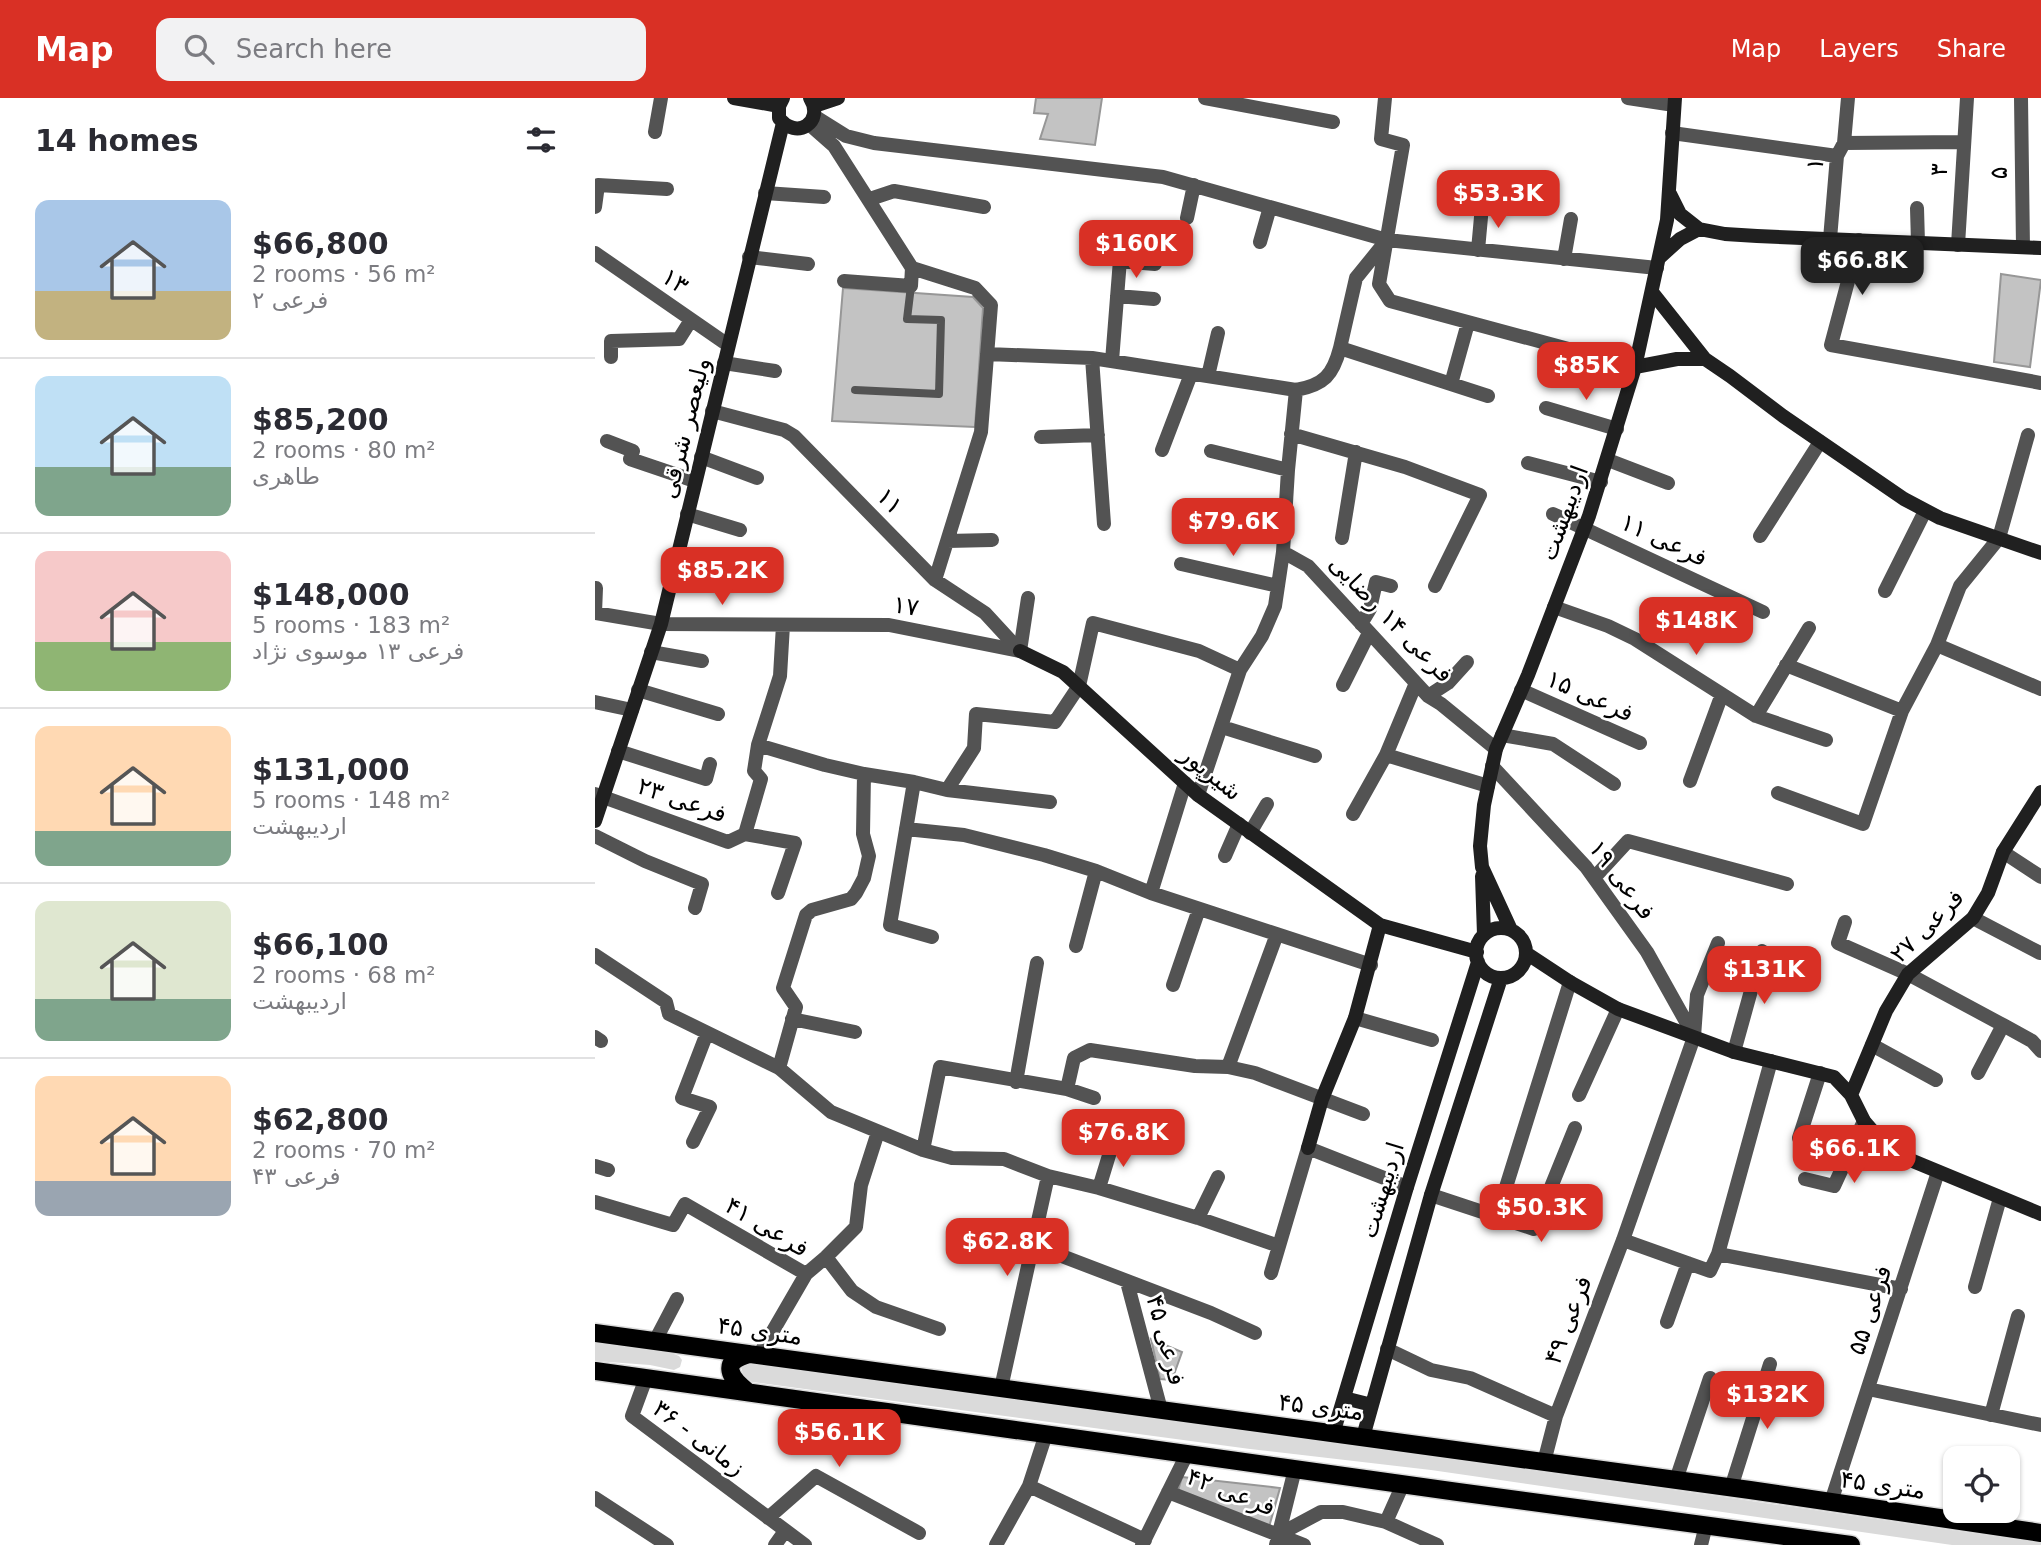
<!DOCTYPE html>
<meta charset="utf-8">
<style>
body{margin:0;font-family:"DejaVu Sans",Vazirmatn,sans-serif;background:#f2f2f3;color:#2b2b33;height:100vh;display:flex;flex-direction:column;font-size:26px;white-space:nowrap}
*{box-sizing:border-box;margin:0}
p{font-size:23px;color:#7c7c81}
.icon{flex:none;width:38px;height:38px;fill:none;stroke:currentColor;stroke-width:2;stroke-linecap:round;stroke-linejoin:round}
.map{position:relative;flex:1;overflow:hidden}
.side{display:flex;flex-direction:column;background:#fff;width:595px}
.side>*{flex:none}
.fabs{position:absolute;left:1348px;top:1348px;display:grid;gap:14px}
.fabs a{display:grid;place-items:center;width:77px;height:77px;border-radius:14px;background:#fff;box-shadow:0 2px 5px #0004;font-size:35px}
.price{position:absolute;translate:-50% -60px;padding:0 16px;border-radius:14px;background:#d93025;color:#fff;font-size:23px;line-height:46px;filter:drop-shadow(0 2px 4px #0008)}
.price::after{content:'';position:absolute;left:50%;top:42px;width:21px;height:16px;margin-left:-10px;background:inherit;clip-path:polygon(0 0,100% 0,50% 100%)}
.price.selected{background:#222;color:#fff}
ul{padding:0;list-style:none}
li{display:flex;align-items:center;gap:21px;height:175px;padding:0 35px}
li+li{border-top:2px solid #e1e1e2}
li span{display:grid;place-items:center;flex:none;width:196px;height:140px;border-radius:14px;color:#555}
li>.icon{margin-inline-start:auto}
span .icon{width:84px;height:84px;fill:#fffc;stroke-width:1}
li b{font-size:30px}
h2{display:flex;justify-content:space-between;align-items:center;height:84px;padding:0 35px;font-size:30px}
header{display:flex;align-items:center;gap:42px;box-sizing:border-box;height:98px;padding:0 35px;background:#d93025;color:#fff}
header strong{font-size:33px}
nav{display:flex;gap:38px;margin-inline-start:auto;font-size:24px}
.search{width:490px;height:63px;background:#f2f2f3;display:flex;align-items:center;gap:18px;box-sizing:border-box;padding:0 24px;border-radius:14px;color:#7c7c81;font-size:26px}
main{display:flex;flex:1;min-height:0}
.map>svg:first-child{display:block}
</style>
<header>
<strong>Map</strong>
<div class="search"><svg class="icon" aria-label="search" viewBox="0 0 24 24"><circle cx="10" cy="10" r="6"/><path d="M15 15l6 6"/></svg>Search here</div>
<nav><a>Map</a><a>Layers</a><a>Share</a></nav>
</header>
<main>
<section class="side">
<h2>14 homes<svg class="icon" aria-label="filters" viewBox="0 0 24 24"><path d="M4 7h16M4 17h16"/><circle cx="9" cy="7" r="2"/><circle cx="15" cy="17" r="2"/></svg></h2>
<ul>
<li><span style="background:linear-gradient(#a9c7e8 65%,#c2b280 0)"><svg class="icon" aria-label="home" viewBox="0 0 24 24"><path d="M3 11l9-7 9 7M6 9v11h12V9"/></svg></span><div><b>$66,800</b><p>2 rooms · 56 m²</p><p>فرعی ۲</p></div></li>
<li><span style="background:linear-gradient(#bfe0f5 65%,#7fa58c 0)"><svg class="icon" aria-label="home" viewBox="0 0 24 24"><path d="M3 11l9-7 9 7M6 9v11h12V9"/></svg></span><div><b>$85,200</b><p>2 rooms · 80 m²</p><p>طاهری</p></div></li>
<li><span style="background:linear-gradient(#f6c9c9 65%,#8fb573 0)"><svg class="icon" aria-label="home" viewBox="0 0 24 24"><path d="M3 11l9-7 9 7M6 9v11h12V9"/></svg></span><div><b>$148,000</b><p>5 rooms · 183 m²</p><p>فرعی ۱‍۳ موسوی نژاد</p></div></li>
<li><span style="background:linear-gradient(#ffd9b3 75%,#7fa58c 0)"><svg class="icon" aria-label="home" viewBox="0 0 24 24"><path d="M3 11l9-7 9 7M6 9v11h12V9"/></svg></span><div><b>$131,000</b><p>5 rooms · 148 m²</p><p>اردیبهشت</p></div></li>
<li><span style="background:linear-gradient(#dfe7d0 70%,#7fa58c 0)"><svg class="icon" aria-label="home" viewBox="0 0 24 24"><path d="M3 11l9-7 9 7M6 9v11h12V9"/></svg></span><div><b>$66,100</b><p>2 rooms · 68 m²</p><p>اردیبهشت</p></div></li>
<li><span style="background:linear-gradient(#ffd9b3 75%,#9aa5b1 0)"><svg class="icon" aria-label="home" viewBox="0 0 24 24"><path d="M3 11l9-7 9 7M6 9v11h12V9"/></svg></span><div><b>$62,800</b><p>2 rooms · 70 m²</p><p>فرعی ۴۳</p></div></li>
</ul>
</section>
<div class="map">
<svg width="1446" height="1447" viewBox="0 0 1446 1447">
<rect width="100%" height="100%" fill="#fff"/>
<path fill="#dadada" d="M0,1244L74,1254L84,1258L87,1262L85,1269L79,1272L55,1267L0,1263Z
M157,1262L292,1284L1129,1399L1446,1445V1447H1357L836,1372L655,1351L157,1284L148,1277L146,1268Z"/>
<path fill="#c3c3c3" stroke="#979797" stroke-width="2" d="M441,0H507L500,47L445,41L453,16L439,15Z
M1406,176L1446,182L1435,269L1399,264Z
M248,190L378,199L388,210L380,329L237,323Z
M556,1241L587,1254L577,1282L565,1281Z
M587,1379L685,1390L674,1429L583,1393Z"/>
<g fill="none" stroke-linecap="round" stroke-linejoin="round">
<defs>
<path id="primary" d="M0,1235L1155,1392L1446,1435
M0,1273L863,1394L1256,1447
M153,1294C135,1280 124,1264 154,1256"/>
</defs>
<use href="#primary" stroke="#dbdbdb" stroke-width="21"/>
<path stroke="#535353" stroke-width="8" d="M260,292L344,296L346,222L312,221L316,188"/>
<path stroke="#535353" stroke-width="14" d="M610,0L738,24
M790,0L786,41L808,47L784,186L795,203L1040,269
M1033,0L1079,7
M1426,0L1428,149
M219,18L251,38L279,45L568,79L792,142L1062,170
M214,26L239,48L317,170L380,190L396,207L386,334L340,482
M60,34L66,0
M1077,35L1242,58
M1249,45L1369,44
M170,95L229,99
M275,101L299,93L389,109
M0,109L3,87L72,91
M1322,110L1323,145
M592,120L599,87
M1235,141L1242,58L1249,45L1253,0
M1264,142L1236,247L1446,285
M791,143L761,180L745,250L856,286
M665,144L675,109
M1363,147L1372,0
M504,148L526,149L517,263
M883,152L887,108
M0,155L133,247
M154,159L213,166
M969,161L976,121
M525,163L560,166
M249,183L316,188L317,170
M522,198L559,201
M873,225L856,286L893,298
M392,256L497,260L701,292C729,287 738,277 745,250
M16,259V243L84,241L96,222
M497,260L509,426
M129,265L180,273
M613,278L623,235
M951,310L1022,331
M117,313L189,332L199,338L340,482L390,515L425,553
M696,336L810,369L885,397L840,488
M446,339L503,337
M12,343L38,353L35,361L100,383
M567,352L596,276
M616,353L693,372
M106,359L162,380
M1013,362L1073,385
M933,365L1006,384
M593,407L689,437
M92,416L145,432
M958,416L1168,514
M1165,438L1225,344
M747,440L761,354
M352,443L397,442
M688,454L713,468L833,598L846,606L901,651
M586,466L683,488
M1,490L0,515L66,526L294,527L425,553
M1290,493L1330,413
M959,509L1013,528L1040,541L1161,618L1231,642
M766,526L775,511L781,484L796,488
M1342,547L1446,591
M425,553L433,500
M56,554L107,563
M1191,567L1307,613
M821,585L791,657L893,688
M748,587L774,535
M43,592L123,616
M926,592L1045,645
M833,598L853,585L872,564
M0,604L37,612
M1161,618L1214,530
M627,629L720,658
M907,637L958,646L1019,686
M163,647L230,667L269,676L319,684L295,827L337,839
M23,653L111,681L115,666
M897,668L991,769L1052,854L1099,938
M1095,683L1127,596
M319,684L352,692L455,704
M352,692L379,650L381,616L460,624L484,588L498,525L604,553L645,572
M1183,695L1268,726L1307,613L1342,547L1365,488L1404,440L1433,337
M0,696L133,744L150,736
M603,697L645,572L667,538L680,508L688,454L693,372L701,292
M758,716L791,657
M311,731L369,737L449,757L501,773L556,795L776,867
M655,735L672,706
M0,738L50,763L107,786L100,810
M1408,754L1446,779
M630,758L644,726
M999,780L1033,743L1192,786
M183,795L200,745L150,736L166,681L159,673L163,647L185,578L188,527
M556,795L590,685
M1378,820L1445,855
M1250,824L1243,845L1313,876L1408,927L1383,975
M481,848L501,773
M0,857L71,904L74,916L184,970L236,1014L328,1052L357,1060L409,1061L453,1078L504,1090L603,1120L684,1148L713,1050L812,1089
M578,887L604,811
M760,920L837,942
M197,921L260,934
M1408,927L1437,943L1446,953
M0,939L6,943
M1277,947L1341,982
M1139,954L1167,853
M633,969L682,836
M184,970L201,909L188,890L211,817L217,812L256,801L261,795L269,780L274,758L268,736L269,676
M421,984L442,865
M472,991L479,960L495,952L600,968L633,969L660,975L768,1016
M984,997L1023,911
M1204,1040L1225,975
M98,1044L115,1009L87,1000L112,935
M328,1052L345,969L472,991L499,1000
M0,1068L13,1072
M1210,1081L1239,1088L1269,1023
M504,1090L519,1041
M836,1097L939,1131L980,1030
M0,1104L78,1127L90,1106L211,1176L164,1257
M902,1118L975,884
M603,1120L623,1079
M1028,1142L1115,1173L1123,1156L1176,963
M438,1147L616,1215L660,1235
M1123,1156L1306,1191
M231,1159L257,1193L281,1209L344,1231
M676,1175L684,1148
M211,1176L231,1159L261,1129L266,1087L283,1034
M532,1184L566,1312
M1380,1189L1405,1100
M1072,1224L1093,1165
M60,1243L82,1201
M792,1251L836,1272L875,1280L961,1318
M51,1280L37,1318L210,1447
M406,1290L453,1078
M1273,1291L1446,1327
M1396,1317L1423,1218
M949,1364L961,1318L1028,1142L1099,939L1102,897L1123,845
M1081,1382L1115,1280
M808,1386L791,1424L842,1447
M434,1388L550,1442
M1136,1390L1175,1266
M573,1394L709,1447
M0,1400L72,1447
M1236,1404L1343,1074
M173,1420L221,1378L324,1435
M683,1437L726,1414H748L791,1424
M180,1447L190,1433
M401,1447L434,1388L451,1336
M547,1447L592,1356
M681,1447L700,1371
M1106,1447L1111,1427"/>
<path stroke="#202020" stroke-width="14" d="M139,0L184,8
M188,0L184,8V20C201,43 230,24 215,0
M219,8L243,0
M1104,131L1130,136L1162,138L1446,150
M1064,160L1085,141L1104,131L1085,116L1075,96
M1057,194L1110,261L1135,278L1188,318L1309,401L1345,420L1446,455
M1040,269L1082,261H1110
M425,553L468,574L603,697L785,827L882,854
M0,723L66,526L188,25
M887,778L889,837
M881 855a25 25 0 1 1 50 0a25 25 0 1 1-50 0Z
M916,832L887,769L885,748L889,707L901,651L933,577L994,418L1040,269L1072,122L1080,0
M931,855L975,884L1023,911L1139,954L1239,979L1256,997L1269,1023L1296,1054L1446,1116
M1256,997L1291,913L1313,876L1378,820L1393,795L1408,754L1446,694
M713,1050L727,1001L760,920L785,827
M749,1300L777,1307
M738,1336L812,1089L883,864
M768,1339L836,1097L906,880"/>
<use href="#primary" stroke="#000" stroke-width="18"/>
</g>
<g text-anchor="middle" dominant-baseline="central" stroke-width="5" stroke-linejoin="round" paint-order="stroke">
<g font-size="24" fill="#000" stroke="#fff">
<text transform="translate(1220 66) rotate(-81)">۱</text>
<text transform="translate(1344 72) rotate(-87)">۳</text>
<text transform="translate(1404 75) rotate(-91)">۵</text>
<text transform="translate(80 183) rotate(35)">۱۳</text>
<text transform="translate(90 330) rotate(-76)">ولیعصر شرقی</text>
<text transform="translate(295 403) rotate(46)">۱۱</text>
<text transform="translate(969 415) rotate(-70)">اردیبهشت</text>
<text transform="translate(1069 442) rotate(25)">فرعی ۱۱</text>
<text transform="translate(311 508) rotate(9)">۱۷</text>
<text transform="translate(796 521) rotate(46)">فرعی ۱۴ رضایی</text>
<text transform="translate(995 598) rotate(24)">فرعی ۱۵</text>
<text transform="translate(616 675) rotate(39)">شیرپور</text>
<text transform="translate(87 702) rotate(19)">فرعی ۲۳</text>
<text transform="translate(1027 782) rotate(53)">فرعی ۱۹</text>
<text transform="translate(1332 828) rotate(-45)">فرعی ۲۷</text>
<text transform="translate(787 1092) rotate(-73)">اردیبهشت</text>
<text transform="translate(172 1129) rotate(31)">فرعی ۴۱</text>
<text transform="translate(1275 1212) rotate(-72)">فرعی ۵۵</text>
<text transform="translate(973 1222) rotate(-69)">فرعی ۴۹</text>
<text transform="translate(165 1233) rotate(8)">۴۵ متری</text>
<text transform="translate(571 1242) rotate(75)">فرعی ۴۵</text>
<text transform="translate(726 1309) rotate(7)">۴۵ متری</text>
<text transform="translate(104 1340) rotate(37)">۳۶ - زمانی</text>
<text transform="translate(1288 1387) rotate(8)">۴۵ متری</text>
<text transform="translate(636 1394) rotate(21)">فرعی ۴۲</text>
</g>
</g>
</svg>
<div class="fabs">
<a><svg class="icon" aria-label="locate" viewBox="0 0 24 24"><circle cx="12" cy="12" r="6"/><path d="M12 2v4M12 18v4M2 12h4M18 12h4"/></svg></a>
</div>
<b class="price" style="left:903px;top:132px">$53.3K</b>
<b class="price" style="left:541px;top:182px">$160K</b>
<b class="price selected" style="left:1267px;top:199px">$66.8K</b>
<b class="price" style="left:991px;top:304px">$85K</b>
<b class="price" style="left:638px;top:460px">$79.6K</b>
<b class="price" style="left:127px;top:509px">$85.2K</b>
<b class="price" style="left:1101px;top:559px">$148K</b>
<b class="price" style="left:1169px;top:908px">$131K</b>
<b class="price" style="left:528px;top:1071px">$76.8K</b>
<b class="price" style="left:1259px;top:1087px">$66.1K</b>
<b class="price" style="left:946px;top:1146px">$50.3K</b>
<b class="price" style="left:412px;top:1180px">$62.8K</b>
<b class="price" style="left:1172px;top:1333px">$132K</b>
<b class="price" style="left:244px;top:1371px">$56.1K</b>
</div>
</main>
